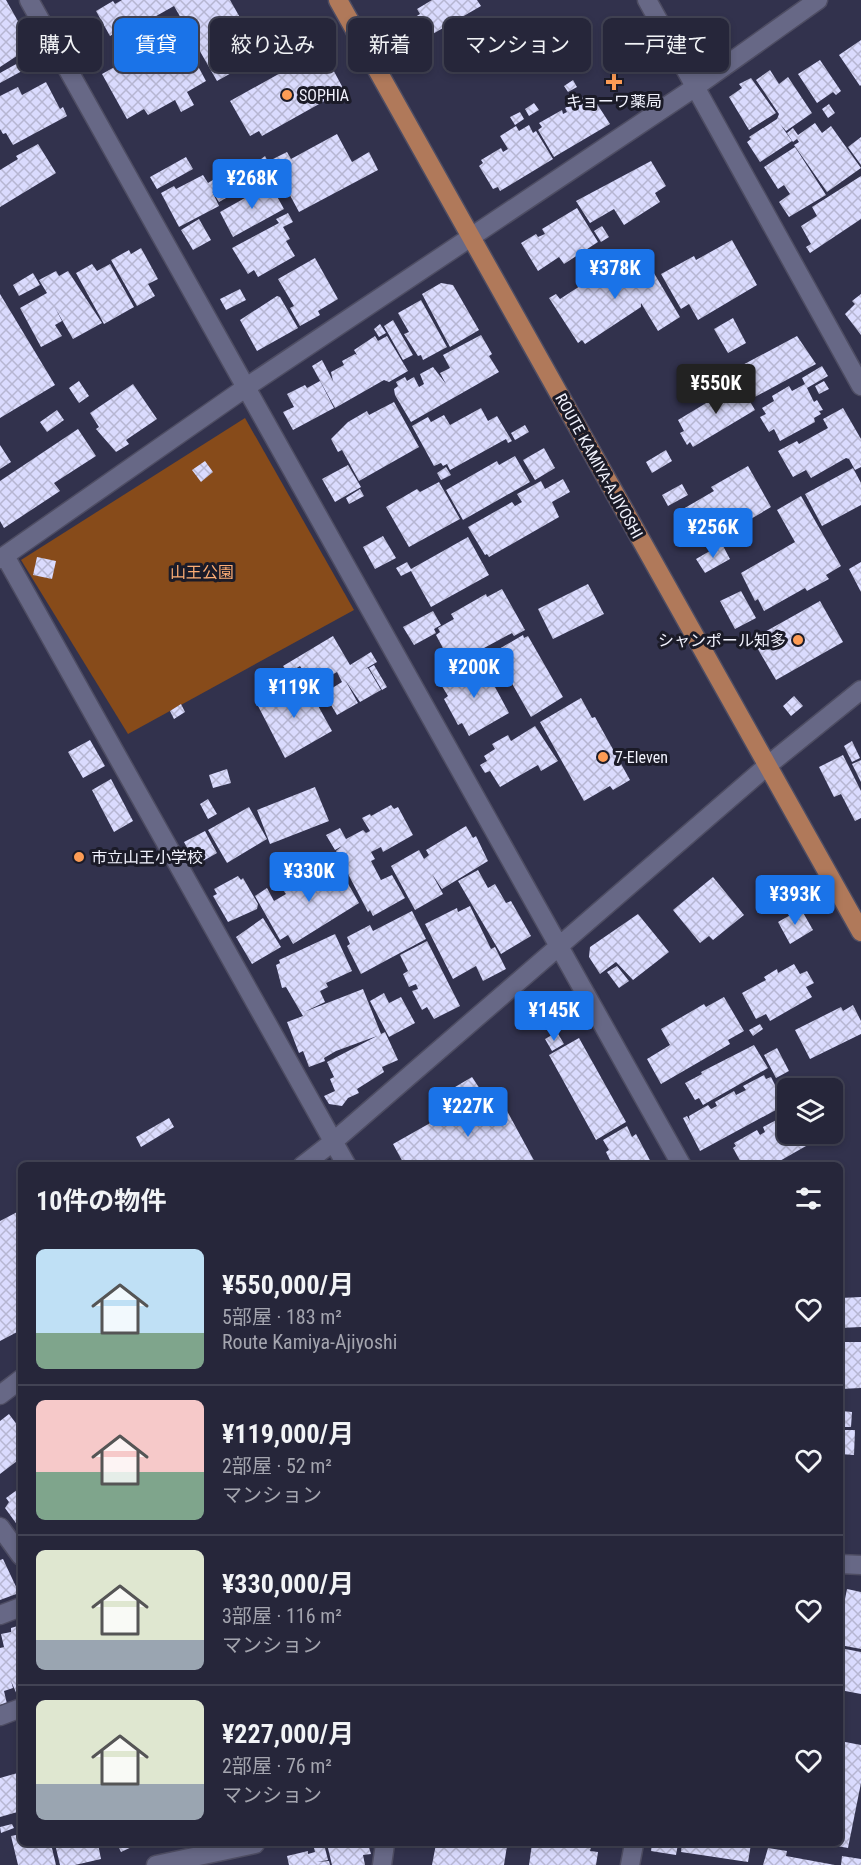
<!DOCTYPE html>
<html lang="ja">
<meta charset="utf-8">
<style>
body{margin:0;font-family:"Roboto Condensed","Noto Sans JP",sans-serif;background:#2e2e42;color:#f1f3f6;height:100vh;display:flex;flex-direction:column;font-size:22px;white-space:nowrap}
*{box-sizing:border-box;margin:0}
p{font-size:20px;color:#a4a5af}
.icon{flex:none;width:33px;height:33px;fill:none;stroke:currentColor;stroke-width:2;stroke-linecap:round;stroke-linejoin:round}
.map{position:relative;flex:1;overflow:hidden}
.sheet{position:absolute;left:18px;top:1162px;width:825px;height:684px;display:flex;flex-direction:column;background:#26263a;border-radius:9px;box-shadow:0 3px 9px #0003,0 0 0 2px #424354}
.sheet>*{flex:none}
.top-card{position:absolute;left:18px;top:18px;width:825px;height:54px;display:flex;gap:12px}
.fabs{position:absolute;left:777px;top:1078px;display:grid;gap:12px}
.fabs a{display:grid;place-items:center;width:66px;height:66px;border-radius:9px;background:#26263a;box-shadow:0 3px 9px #0003,0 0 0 2px #424354;font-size:30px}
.price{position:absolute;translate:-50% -51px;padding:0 14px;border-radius:6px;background:#1a73e8;color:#fff;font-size:20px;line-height:39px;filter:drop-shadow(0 2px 3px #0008)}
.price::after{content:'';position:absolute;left:50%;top:36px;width:18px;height:14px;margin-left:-9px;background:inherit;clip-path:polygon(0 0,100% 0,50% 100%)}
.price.current{background:#222;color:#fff}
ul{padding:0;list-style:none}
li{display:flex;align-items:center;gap:18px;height:150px;padding:0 18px}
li+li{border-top:2px solid #424354}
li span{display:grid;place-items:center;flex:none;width:168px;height:120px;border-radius:9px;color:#555}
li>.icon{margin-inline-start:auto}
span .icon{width:72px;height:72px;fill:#fffc;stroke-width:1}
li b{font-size:26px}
h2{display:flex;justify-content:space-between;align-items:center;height:72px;padding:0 18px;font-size:26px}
.pill{padding:0 21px;border-radius:9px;background:#26263a;box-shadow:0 3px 9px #0003,0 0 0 2px #424354;font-size:21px;line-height:54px}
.pill.current{background:#1a73e8;color:#fff}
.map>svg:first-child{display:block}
</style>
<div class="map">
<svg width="861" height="1865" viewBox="0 0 861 1865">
<defs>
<pattern id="building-cross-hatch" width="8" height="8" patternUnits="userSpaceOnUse" patternTransform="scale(1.5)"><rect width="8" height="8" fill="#dadbfe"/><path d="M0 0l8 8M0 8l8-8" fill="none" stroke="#b6b6d2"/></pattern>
</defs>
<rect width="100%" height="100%" fill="#32324d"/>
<path fill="#874b1a" d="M245,418L354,610L128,734L21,560Z"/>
<path fill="url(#building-cross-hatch)" d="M0,0H6L32,46L0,67Z
M122,0H230L262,56L217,81L174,6L126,33L123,28L110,36L96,11L113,1L115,4Z
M432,0H477L481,6L412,46L400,26L420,14L417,9Z
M179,31L206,81L187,92L194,105L181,112L175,100L148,115L144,109L127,119L102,74Z
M861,40V85L860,86L839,55Z
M318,52L324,64L329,62L344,90L262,136L259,131L250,136L230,101Z
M820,60L841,91L836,95L833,92L817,103L798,74Z
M18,63L22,71L0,83V73Z
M770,70L779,84L788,77L812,113L786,131L780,124L792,141L760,162L747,142L751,139L749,137L777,119L779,114L756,80Z
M751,78L776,113L749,130L729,97L742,88L739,84Z
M573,80L577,87L568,92L564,86Z
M46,82L60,109L63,107L67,116L13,145L6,133L3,134L0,129V96L18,87L22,95Z
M587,95L589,98L592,96L610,124L554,157L538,130L542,127L539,123L562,110L563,114L567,112L565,108Z
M534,103L539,110L529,116L525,109Z
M829,104L835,113L828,118L822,109Z
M520,112L524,119L515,125L510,117Z
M815,123L822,133L831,126L861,168L827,192L794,145L799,142L797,139L793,142L787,133L793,128L798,135Z
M529,125L533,133L536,131L553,159L500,191L498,187L493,189L479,166L483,163L481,160L501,148L503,152L508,149L500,136L516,126L519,131Z
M337,134L352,162L369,152L378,170L299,212L271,160L287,152L291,159Z
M861,137V165L848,147Z
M38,144L56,173L0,207V170L18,159L16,156Z
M795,147L826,195L789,217L779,202L790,194L784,185L778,189L764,167Z
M265,156L272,169L268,171L261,159Z
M186,157L193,169L157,189L150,177Z
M651,161L666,186L655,193L660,202L624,225L614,209L590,223L576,201Z
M224,173L235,193L219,202L212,191L219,206L179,227L161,193L174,186L176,189L203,175L208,183Z
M861,176V219L810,253L806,247L811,244L801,226L817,216L812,207Z
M270,184L284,209L233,237L220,212Z
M577,208L598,242L564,264L559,257L538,271L521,243L536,234L538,237L545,234L542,229Z
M288,213L293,222L283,227L290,239L286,241L295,256L258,277L254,270L248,274L232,248L279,223L276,219Z
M199,219L211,240L193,250L181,230Z
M602,226L609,237L601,242L594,231Z
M732,240L757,285L698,320L689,304L681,309L661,274L694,256L696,260Z
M141,248L158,279L148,284L155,296L137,306L111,260L129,250L131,254Z
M642,253L680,317L658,331L641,303V307L585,344L582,340L578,343L549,298L556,294L560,299L614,264L617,268Z
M315,258L338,299L318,311L320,315L300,326L290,308L294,306L278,279Z
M92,264L97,271L110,264L134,307L104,324L76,273Z
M56,271L59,276L68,271L102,323L73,339L54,306L62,321L55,325L62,336L41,347L20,308L47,293L39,280Z
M33,273L40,285L19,296L13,285Z
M441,283L453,285L479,330L450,347L422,294Z
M240,289L246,300L226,310L220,299Z
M0,294L55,385L0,418Z
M861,294V335L845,314L855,304L852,301Z
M277,296L280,297L298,328L257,351L240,320Z
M421,300L447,347L423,360L421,355L418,356L404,334L409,332L398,313Z
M733,318L746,343L728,353L714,329Z
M393,320L413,355L403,360L384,326Z
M380,324L386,333L379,337L374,329Z
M481,335L492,354L489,356L499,372L411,422L395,395L394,389L398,386L396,382L405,377L407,381L414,377L419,387L424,384L420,374L433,367L446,384L440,373L450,368L443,355Z
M375,336L378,341L387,336L408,371L389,382L384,380L335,408L312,366L322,360L333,381L331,372L344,365L342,361L355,354L357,355L354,350Z
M797,336L816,364L753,398L737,368Z
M822,366L828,376L807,388L814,402L817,400L823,410L819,411L821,414L814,418L815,422L780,441L774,429L769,432L760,417L766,414L762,408L774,401L772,396L789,386L792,391L805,384L802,378Z
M79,381L89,396L79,403L69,388Z
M320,381L334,408L293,430L283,412L294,407L287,394L305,385L307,388Z
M738,381L755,410L693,447L690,442L687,445L680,433L684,431L678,420L731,388L730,386Z
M824,381L829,389L819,394L815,386Z
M133,384L157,419L126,440L129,444L116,452L96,429L99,427L90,413Z
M394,402L419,447L359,481L342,450L338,452L331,439L348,422L367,411L369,415Z
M481,408L488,421L497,416L512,441L508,443L506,439L450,470L447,464L443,466L441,463L434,466L412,426L428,417L431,422L444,415L450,425Z
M843,408L861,439V467L855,470L849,459L846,458L811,478L806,470L793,477L778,451L797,441L799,444L828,428L823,419Z
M57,410L64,420L47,432L40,422Z
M525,425L529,432L515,440L511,433Z
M78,429L96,456L54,483L60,491L4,528L0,521V481Z
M0,445L11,462L0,469Z
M544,448L555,468L535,480L523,460Z
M666,450L672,461L652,473L646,462Z
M515,456L530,482L463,520L446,490L497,461L499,465Z
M205,461L213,472L201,482L192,470Z
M348,465L361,487L335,502L322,479Z
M748,466L771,507L705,546L683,509L714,491L711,487Z
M446,467L451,475L441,480L437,473Z
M853,468L861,483V505L822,526L805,494Z
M563,479L570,492L552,502L559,517L489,557L487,554L485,555L468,527L512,502L515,506L522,502L517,494L541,481L545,489Z
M439,482L460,519L409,547L386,507L417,489L420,492Z
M682,484L688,495L668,506L662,495Z
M360,489L364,496L349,504L346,498Z
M801,496L841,566L826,575L829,579L807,591L805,588L764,611L758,599L755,601L741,573L795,542L777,510Z
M383,536L396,558L375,569L363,547Z
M468,537L489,575L431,607L411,571L401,576L396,568L407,562L411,569Z
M722,544L730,559L705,573L696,559Z
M37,557L56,561L52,579L33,575Z
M861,562V592L849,569Z
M588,584L604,614L553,639L538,609Z
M502,589L525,630L514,636L512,633L458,662L451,649L445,652L436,635L440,632L438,628L454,619L451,614L486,594L487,597Z
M741,591L756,618L735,629L720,601Z
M820,601L843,642L776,680L752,639Z
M433,611L441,625L434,629L436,633L414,645L403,627Z
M523,635L524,638L528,636L563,697L531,717L497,657H495L506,677L495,684L483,662L489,659L487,656Z
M333,636L350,665L371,652L377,662L365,669L368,668L381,690L360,702L345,680L358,703L337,715L324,693L342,682L337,672L313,686L300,666L288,673L283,666Z
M481,661L509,713L469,736L462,723L458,725L444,699L448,696L440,683Z
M374,665L387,687L382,690L369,668Z
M306,684L332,731L285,758L257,704L287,686L291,693Z
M794,696L803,706L791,716L783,706Z
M581,698L592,718L595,717L630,780L613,790L610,786L584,801L540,722Z
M181,704L185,712L174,719L170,711Z
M535,726L558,761L541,771L538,765L500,787L490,771L485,773L480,765L487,761L484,756L495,749L492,744L508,735L511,741Z
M90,740L105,766L83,778L68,752Z
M852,741L860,758L852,762L844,746Z
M843,755L861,791V818L855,821L841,794L834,797L819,767Z
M861,760V782L852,764Z
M227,769L231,783L213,788L209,775Z
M111,779L133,821L114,832L92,790Z
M315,787L329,821L270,844L257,810Z
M208,799L217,814L208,819L200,804Z
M391,805L394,809L398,807L413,835L383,852L381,847L371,852L375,859L371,861L381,880L392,875L405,898L373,916L370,910L368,912L336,851L342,846L335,850L326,835L340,828L346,839L363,830L366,833L370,831L362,818L370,814L371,816Z
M249,807L267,839L227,863L208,830Z
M466,826L473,838L476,836L488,861L442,889L432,874L443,894L415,910L391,866L419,850L424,859L429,855L426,850Z
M205,831L217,853L196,865L184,842Z
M334,859L359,903L293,944L288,935L280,940L255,896L267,888L274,901L286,894L283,890Z
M478,870L488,888L495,884L506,903L511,901L531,936L501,954L458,881Z
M238,876L241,880L243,878L258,904L257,909L228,922L213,896L217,894L214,889Z
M713,877L744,915L713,940L709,936L700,943L673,910Z
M470,906L491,949L495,947L506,969L483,981L476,966L453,979L425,924L457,908L458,912Z
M801,909L813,930L790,944L778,922Z
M412,911L426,939L361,974L347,946L350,944L347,937L370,925L373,931Z
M638,914L669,952L633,980L616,962L600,974L589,957L590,947Z
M263,918L281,947L252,964L236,937Z
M335,934L352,971L326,983L328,987L320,991L325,1002L304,1012L363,989L381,1034L385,1032L398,1060L382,1067L384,1072L357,1089L359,1093L348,1098L342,1106L329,1104L324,1096L335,1091L330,1079L334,1077L327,1062L377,1036L336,1051L324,1058L325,1061L309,1067L303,1051L299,1053L287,1022L303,1016L286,987L282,988L276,965L280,963L279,960Z
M427,941L460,1006L434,1019L427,1007L422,1010L412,991L418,989L416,984L409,987L403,974L408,971L400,955Z
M794,964L800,974L807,971L814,983L806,987L812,997L770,1021L766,1014L756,1019L742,993L766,980L764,977L777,969L778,973Z
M617,966L629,981L619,988L607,972Z
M384,993L389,1003L401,997L415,1023L389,1037L370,1001Z
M724,997L744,1031L728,1040L730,1044L661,1084L647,1059L670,1045L661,1029L704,1004L706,1007Z
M853,1005L861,1021V1034L810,1059L795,1030L841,1007L843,1011Z
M760,1024L763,1029L753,1036L749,1030Z
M557,1032L564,1044L552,1051L545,1039Z
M579,1038L626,1122L596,1140L549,1055Z
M754,1045L768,1068L703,1105L699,1098L695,1100L685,1083L702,1074L701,1072Z
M777,1048L789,1071L776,1078L764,1055Z
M764,1075L766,1079L771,1077L785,1105L700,1151L683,1118L687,1116L690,1121L689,1116L708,1105L711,1109L717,1106L715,1102L734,1091L736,1095L746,1090L743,1086Z
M472,1077L480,1089L456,1102L450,1090Z
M494,1087L537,1166H405L393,1144Z
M784,1116L788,1120V1134H800L806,1146L771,1166H743L733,1148L736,1146L734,1143L757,1130L760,1135L765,1132L763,1127Z
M169,1118L174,1127L141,1147L136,1137Z
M627,1126L632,1137L636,1134L653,1166H613L606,1152L609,1150L603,1140Z
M21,1210V1330L0,1341V1221Z
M861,1297V1327L840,1328V1298Z
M840,1342H861V1388L840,1389Z
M842,1411L852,1412L851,1427H841Z
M9,1414L18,1426L21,1423V1458L0,1474V1421Z
M844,1430H855L854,1455L840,1454V1437H844Z
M21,1487V1530L5,1508L9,1502L6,1498Z
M3,1559L19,1593L0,1600V1560Z
M847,1589L861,1592V1649L840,1645V1598L845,1599Z
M21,1625V1694L18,1697L11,1681L13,1688L4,1691L7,1704L0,1705V1648L4,1647L1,1634L11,1632V1628Z
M840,1648L861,1652V1694L840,1690Z
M840,1741L861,1745V1783L848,1848L831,1845L840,1844Z
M21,1772V1811L0,1817V1778Z
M12,1824L14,1828L1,1833L0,1827Z
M21,1834V1844H51L56,1865H18L11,1836Z
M55,1844H98L101,1859L75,1865H60Z
M117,1844H138L121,1852Z
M313,1844H324L328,1860L317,1862L329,1861L330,1865H289L287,1856L308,1851V1854L315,1852Z
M327,1844H368L371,1854L363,1855L365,1865H332Z
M436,1844L462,1846V1844H507V1846L504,1865H432Z
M532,1844H568L591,1847L590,1851L598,1852L596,1865H529Z
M652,1844H678L676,1855L651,1851Z
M682,1844H751L748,1862L681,1852Z
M768,1848L787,1851L786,1856L835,1865H763Z
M842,1856L861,1859V1865H841Z"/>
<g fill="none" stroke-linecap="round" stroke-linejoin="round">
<defs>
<path id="minor" d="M29,0L682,1166
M647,0L861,386
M5,556L347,1166
M0,559L248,386L694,88L818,0
M302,1166L334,1141L767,766L861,690
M0,1395L21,1379
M0,1527L21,1556
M840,1564L861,1565
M0,1615L21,1607
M0,1716L21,1708
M156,1865L255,1844
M382,1865L385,1844
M630,1865L634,1844"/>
<path id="major" d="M338,0L861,932"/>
</defs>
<use href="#minor" stroke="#4e4d63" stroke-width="21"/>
<use href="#major" stroke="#4e4d63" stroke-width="21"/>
<use href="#minor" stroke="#676886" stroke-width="18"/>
<use href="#major" stroke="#b0795a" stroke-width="18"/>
</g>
<g fill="#fd9c55" stroke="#1b1b28" stroke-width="2">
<path d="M611 73h6v6h6v6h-6v6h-6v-6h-6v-6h6z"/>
<circle cx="287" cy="95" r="6"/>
<circle cx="798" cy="640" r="6"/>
<circle cx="603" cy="757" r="6"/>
<circle cx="79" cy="857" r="6"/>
</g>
<g text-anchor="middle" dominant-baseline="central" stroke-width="6" stroke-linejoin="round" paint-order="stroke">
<g font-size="16" fill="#f1f2fd" stroke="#1b1b28" text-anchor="start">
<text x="299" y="95">SOPHIA</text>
<text x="614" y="101" text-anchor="middle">キョーワ薬局</text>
<text x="786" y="640" text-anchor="end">シャンポール知多</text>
<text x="615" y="757">7-Eleven</text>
<text x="91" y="857">市立山王小学校</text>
</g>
<g font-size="16" fill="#f1f2fd" stroke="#1b1b28">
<text transform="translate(599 466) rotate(61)">ROUTE KAMIYA-AJIYOSHI</text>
</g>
<g font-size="16" fill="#fcad75" stroke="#1b1b28">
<text x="202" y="572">山王公園</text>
</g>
</g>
</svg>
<div class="fabs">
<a><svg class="icon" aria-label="layers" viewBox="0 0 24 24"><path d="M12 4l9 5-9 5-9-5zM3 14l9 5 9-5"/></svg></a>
</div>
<b class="price" style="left:252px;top:210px">¥268K</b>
<b class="price" style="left:615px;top:300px">¥378K</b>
<b class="price current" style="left:716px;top:415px">¥550K</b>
<b class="price" style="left:713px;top:559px">¥256K</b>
<b class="price" style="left:474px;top:699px">¥200K</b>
<b class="price" style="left:294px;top:719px">¥119K</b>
<b class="price" style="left:309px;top:903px">¥330K</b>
<b class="price" style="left:795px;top:926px">¥393K</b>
<b class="price" style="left:554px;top:1042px">¥145K</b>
<b class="price" style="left:468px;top:1138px">¥227K</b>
<div class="top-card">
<a class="pill">購入</a>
<a class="pill current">賃貸</a>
<a class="pill">絞り込み</a>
<a class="pill">新着</a>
<a class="pill">マンション</a>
<a class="pill">一戸建て</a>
</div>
<section class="sheet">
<h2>10件の物件<svg class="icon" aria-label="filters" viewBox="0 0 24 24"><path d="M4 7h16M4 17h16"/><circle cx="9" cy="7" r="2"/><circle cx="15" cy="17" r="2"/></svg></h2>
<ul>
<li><span style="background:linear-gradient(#bfe0f5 70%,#7fa58c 0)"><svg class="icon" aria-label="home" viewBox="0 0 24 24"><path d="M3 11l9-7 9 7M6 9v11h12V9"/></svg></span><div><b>¥550,000/月</b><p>5部屋 · 183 m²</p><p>Route Kamiya-Ajiyoshi</p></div><svg class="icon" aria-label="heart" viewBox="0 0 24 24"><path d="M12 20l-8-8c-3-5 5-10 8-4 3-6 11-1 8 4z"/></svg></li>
<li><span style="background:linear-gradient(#f6c9c9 60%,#7fa58c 0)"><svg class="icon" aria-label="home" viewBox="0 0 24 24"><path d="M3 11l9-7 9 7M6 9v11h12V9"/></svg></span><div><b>¥119,000/月</b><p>2部屋 · 52 m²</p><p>マンション</p></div><svg class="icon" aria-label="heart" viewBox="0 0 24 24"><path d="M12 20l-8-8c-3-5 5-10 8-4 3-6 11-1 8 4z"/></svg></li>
<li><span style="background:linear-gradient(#dfe7d0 75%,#9aa5b1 0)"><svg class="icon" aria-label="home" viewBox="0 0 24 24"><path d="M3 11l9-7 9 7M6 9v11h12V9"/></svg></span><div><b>¥330,000/月</b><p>3部屋 · 116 m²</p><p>マンション</p></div><svg class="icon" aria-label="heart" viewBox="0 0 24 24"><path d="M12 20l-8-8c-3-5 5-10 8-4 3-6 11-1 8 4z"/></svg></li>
<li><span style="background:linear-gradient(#dfe7d0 70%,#9aa5b1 0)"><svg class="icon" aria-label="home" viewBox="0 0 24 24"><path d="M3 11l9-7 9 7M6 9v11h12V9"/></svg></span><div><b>¥227,000/月</b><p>2部屋 · 76 m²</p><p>マンション</p></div><svg class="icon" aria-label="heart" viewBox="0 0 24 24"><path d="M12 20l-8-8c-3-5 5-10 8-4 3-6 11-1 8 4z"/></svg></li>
</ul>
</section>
</div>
